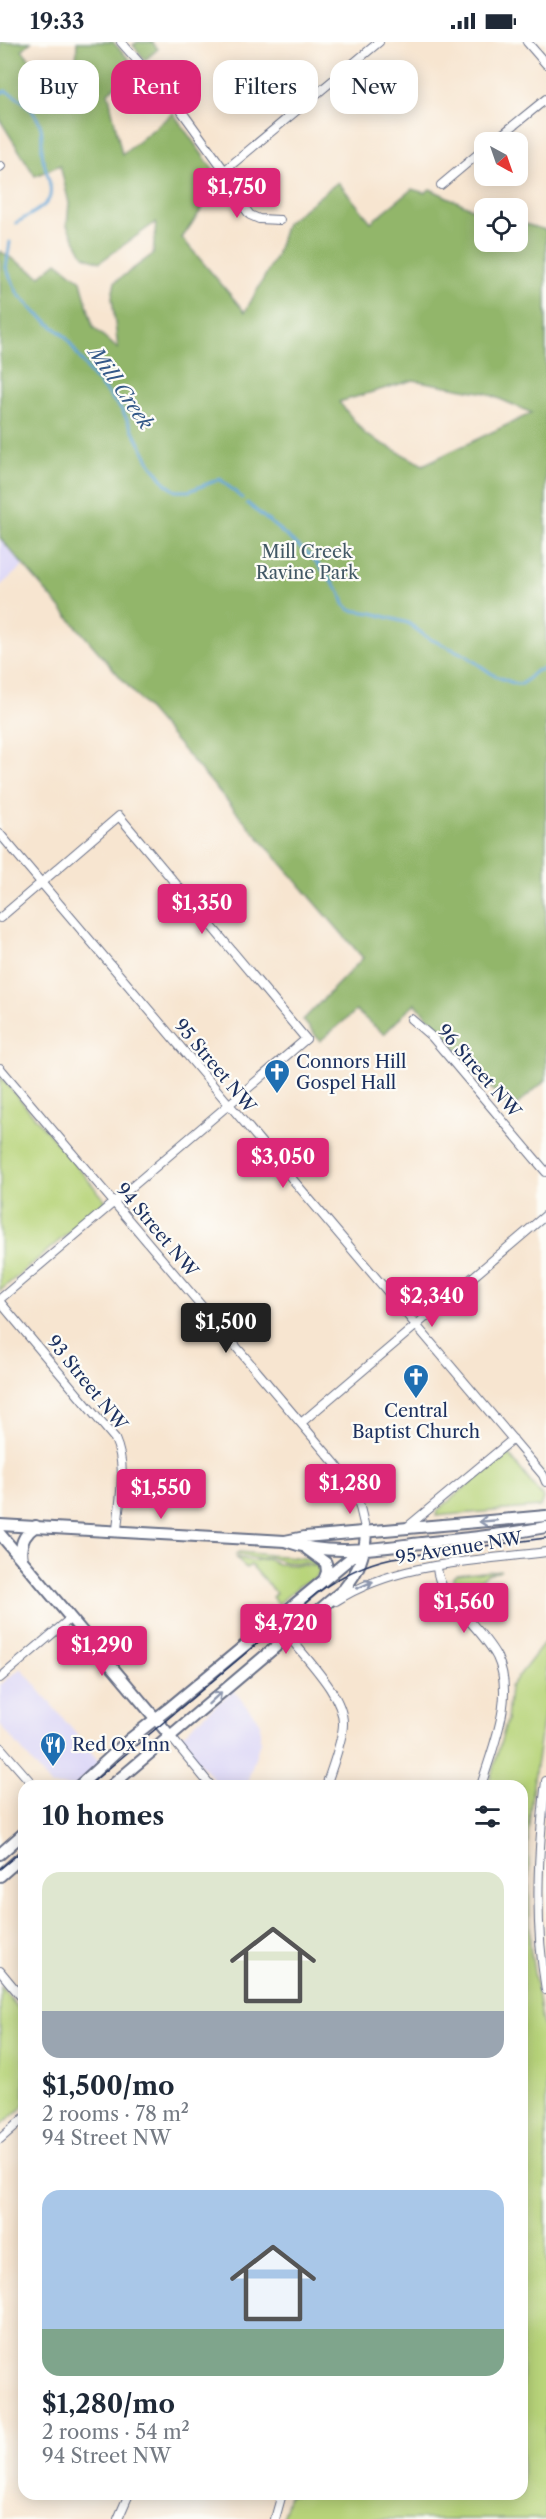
<!DOCTYPE html>
<meta charset="utf-8">
<style>
body{margin:0;font-family:"Libre Caslon Text",serif;background:#f2f2f3;color:#1f2937;height:100vh;display:flex;flex-direction:column;font-size:22px;white-space:nowrap}
*{box-sizing:border-box;margin:0}
p{font-size:20px;color:#747a83}
.icon{flex:none;width:33px;height:33px;fill:none;stroke:currentColor;stroke-width:2;stroke-linecap:round;stroke-linejoin:round}
.map{position:relative;flex:1;overflow:hidden}
.details{position:absolute;left:18px;top:1738px;width:510px;height:720px;display:flex;flex-direction:column;background:#fff;border-radius:18px;box-shadow:0 3px 15px #0003}
.details>*{flex:none}
.banner{position:absolute;left:18px;top:18px;width:510px;height:54px;display:flex;gap:12px}
.needle{width:39px;rotate:140deg}
.buttons{position:absolute;left:474px;top:90px;display:grid;gap:12px}
.buttons a{display:grid;place-items:center;width:54px;height:54px;border-radius:12px;background:#fff;box-shadow:0 3px 15px #0003;font-size:30px}
.price{position:absolute;translate:-50% -51px;padding:0 14px;border-radius:6px;background:#db2777;color:#fff;font-size:20px;line-height:39px;filter:drop-shadow(0 2px 3px #0008)}
.price::after{content:'';position:absolute;left:50%;top:36px;width:18px;height:14px;margin-left:-9px;background:inherit;clip-path:polygon(0 0,100% 0,50% 100%)}
.price.active{background:#222;color:#fff}
ul{padding:0;list-style:none}
li{display:grid;align-content:center;gap:12px;height:318px;padding:0 24px}
li span{display:grid;place-items:center;height:186px;border-radius:18px;color:#555}
li>.icon{margin-inline-start:auto}
span .icon{width:108px;height:108px;fill:#fffc;stroke-width:1}
li b{font-size:26px}
h2{display:flex;justify-content:space-between;align-items:center;height:72px;padding:0 24px;font-size:26px}
.pill{padding:0 21px;border-radius:18px;background:#fff;box-shadow:0 3px 15px #0003;font-size:21px;line-height:54px}
.pill.active{background:#db2777;color:#fff}
.status{display:flex;justify-content:space-between;align-items:center;height:42px;padding:0 30px;background:#fff;direction:ltr}
.status svg{height:16px;fill:currentColor}
.map>svg:first-child{display:block}
</style>
<div class="status"><b>19:33</b><svg viewBox="0 0 49 12"><path d="M0 12V9h3v3zM5 12V6h3v6zM10 12V3h3v9zM15 12V0h3v12zM26 1h20v11H26zM47 4h2v5h-2z"/></svg></div>
<div class="map">
<svg width="546" height="2477" viewBox="0 0 546 2477">
<rect width="100%" height="100%" fill="#fdfcf7"/>
<filter id="ink" filterUnits="userSpaceOnUse"><feTurbulence type="fractalNoise" baseFrequency=".0167" numOctaves="2"/><feDisplacementMap in="SourceGraphic" scale="12" xChannelSelector="R" yChannelSelector="G"/><feConvolveMatrix kernelMatrix="1 2 1 2 8 2 1 2 1" color-interpolation-filters="sRGB"/></filter>
<filter id="wash" filterUnits="userSpaceOnUse"><feTurbulence type="fractalNoise" baseFrequency=".008" numOctaves="4" result="noise"/><feDisplacementMap in="SourceGraphic" scale="24" xChannelSelector="R" yChannelSelector="G"/><feGaussianBlur stdDeviation="1.35" result="paint"/><feColorMatrix in="noise" values="0 0 0 0 0 0 0 0 0 0 0 0 0 0 0 0 0 1.4 0 .05"/><feComposite in="paint" operator="in"/></filter>
<g filter="url(#wash)">
<rect width="100%" height="100%" fill="#f7e5d0"/>
<path fill="#dbd6f7" d="M0,496L24,523L0,544Z
M21,1626L101,1722L75,1744H52L0,1682V1643Z
M233,1648L260,1680V1700L246,1744H219L179,1696Z"/>
<path fill="#b8d47a" stroke="#6a826c" stroke-width="1.5" d="M0,1034L106,1159L0,1249Z
M507,1410L543,1456L540,1465L436,1474L437,1469Z
M239,1510L314,1517L319,1522L285,1520L269,1515L257,1517L236,1512Z
M236,1515L252,1519L268,1517L278,1522L317,1524L321,1529L315,1536L299,1544L278,1562L272,1555L276,1551L251,1523L246,1526Z
M501,1528L488,1532L461,1553L454,1544L453,1535L457,1533Z
M546,1599V1661L532,1750L528,1793L530,1904L541,1976L546,1992V2477H282L289,2453L522,2452V1744H488L507,1678L510,1645Z
M0,1944L24,1973V2064L0,2084Z"/>
<path fill="#92b66a" stroke="#567264" stroke-width="1.5" fill-rule="evenodd" d="M0,0H31L22,8L51,42L76,21L77,0H113L137,26L108,50L122,113L173,71L221,139L182,196L245,270L276,214L286,181L338,140L371,180L412,147L425,151L430,147L484,172V200H518V180L546,188V1038L511,1068L415,961L384,992L356,969L320,999L303,978L363,916L0,496V209L40,234L57,220L81,239L93,285L118,307L112,255L115,240L153,212L156,180L100,220L84,214L67,183L69,161L60,123L35,134L0,78ZM413,338L486,351L532,371L423,423L366,393L339,360Z
M138,0H152L158,7L145,18L133,3Z"/>
<g fill="none" stroke-linecap="round" stroke-linejoin="round">
<path stroke="#60a4d5" stroke-width="3" d="M0,51L6,49C19,55 30,64 37,76C45,87 40,103 43,116C45,127 54,147 49,157C44,167 25,175 16,181
M10,200L6,226L18,252L34,269L66,295L89,330L122,368L151,422L166,442L176,449H189L220,437L242,456
M247,461L313,516L340,550L344,562L350,568L372,571L408,581L428,596L465,613L495,634L516,642H522L536,629L546,626"/>
</g>
</g>
<g filter="url(#ink)">
<g fill="none" stroke-linecap="round" stroke-linejoin="round">
<defs>
<path id="street" d="M121,0L180,67L222,125L234,152L250,173L259,177L280,178
M527,0L546,22
M493,100L546,57
M0,125L1,124
M224,129L379,0
M441,143L484,107
M0,792L543,1433L546,1440
M0,876L119,774L306,997L0,1257
M411,977L432,995L546,1130
M0,1026L338,1425L357,1453L366,1490
M0,1260L115,1397C128,1426 119,1458 117,1489
M301,1381L546,1173
M406,1486L513,1397
M437,1525C438,1545 453,1560 466,1575C477,1587 489,1600 497,1615C516,1655 492,1706 481,1744
M336,1559C397,1520 476,1519 546,1510
M288,1593C305,1616 344,1653 343,1682C343,1698 331,1728 326,1744
M0,1636L71,1576
M171,1695L211,1744
M0,1705L34,1744
M546,1739C538,1808 534,1879 546,1948
M0,1929L24,1958
M0,2097L24,2076
M118,2477L129,2452
M275,2477L282,2452"/>
<path id="secondary" d="M0,1483L285,1499L305,1495L546,1474
M0,1492L171,1695
M285,1499C329,1515 377,1506 422,1501C464,1497 505,1493 546,1485
M307,1507L326,1521L327,1530L324,1538
M22,1517C19,1503 24,1492 36,1484
M79,1744L130,1697L168,1667L353,1514L365,1507
M111,1744L344,1547C359,1529 365,1513 366,1490
M0,1812L24,1791
M0,1834L24,1813"/>
</defs>
<use href="#street" stroke="#686f86" stroke-width="10"/>
<use href="#secondary" stroke="#686f86" stroke-width="14"/>
<use href="#street" stroke="#fff" stroke-width="8"/>
<use href="#secondary" stroke="#fff" stroke-width="10"/>
<path stroke="#1b2f5e" stroke-width="1.5" d="M88,1744L317,1551C340,1534 364,1522 392,1516L546,1496
M0,1827L24,1807"/>
</g>
<defs><path id="oneway-shaft" d="M-6 0H5M1.5-3L5.5 0L1.5 3" fill="none" stroke-width="1.6" stroke-linecap="round" stroke-linejoin="round" transform="scale(1.5)"/></defs>
<g stroke="#8d97ae">
<use href="#oneway-shaft" transform="translate(488 1479) rotate(175)"/>
<use href="#oneway-shaft" transform="translate(365 1543) rotate(-24)"/>
<use href="#oneway-shaft" transform="translate(215 1656) rotate(-43)"/>
</g>
</g>
<defs>
<symbol id="church-pin" viewBox="-11 -11 22 30"><path d="M0 17L-7.5 6A9.5 9.5 0 1 1 7.5 6Z" fill="#1f6fb2" stroke="#fdfcf7"/><path d="M-1.2-6h2.4v3.5h3.3v2.4h-3.3V6h-2.4V-.1h-3.3v-2.4h3.3Z" fill="#fff"/></symbol>
<symbol id="restaurant-pin" viewBox="-11 -11 22 30"><path d="M0 17L-7.5 6A9.5 9.5 0 1 1 7.5 6Z" fill="#1f6fb2" stroke="#fdfcf7"/><path d="M-5-6h1v4h1v-4h1v4h1v-4h1v5L-1.5 .5V6h-2V.5L-5-1ZM5-6V6H3V1.5H1.5Q1.5-4 5-6Z" fill="#fff"/></symbol>
</defs>
<g fill-rule="evenodd">
<use href="#church-pin" x="262" y="1015" width="30" height="40"/>
<use href="#church-pin" x="401" y="1320" width="30" height="40"/>
<use href="#restaurant-pin" x="38" y="1688" width="30" height="40"/>
</g>
<g text-anchor="middle" dominant-baseline="central" stroke-width="4.5" stroke-linejoin="round" paint-order="stroke">
<g font-size="18" fill="#425865" stroke="#fdfcf7">
<text x="307" y="510">Mill Creek<tspan x="307" dy="21">Ravine Park</tspan></text>
</g>
<g font-size="18" fill="#1b2f5e" stroke="#fdfcf7" text-anchor="start">
<text x="296" y="1020">Connors Hill<tspan x="296" dy="21">Gospel Hall</tspan></text>
<text x="416" y="1369" text-anchor="middle">Central<tspan x="416" dy="21">Baptist Church</tspan></text>
<text x="72" y="1703">Red Ox Inn</text>
</g>
<g font-size="18" fill="#1b2f5e" stroke="#fdfcf7">
<text transform="translate(215 1024) rotate(50)">95 Street NW</text>
<text transform="translate(479 1029) rotate(49)">96 Street NW</text>
<text transform="translate(157 1188) rotate(50)">94 Street NW</text>
<text transform="translate(87 1341) rotate(51)">93 Street NW</text>
<text transform="translate(459 1506) rotate(-9)">95 Avenue NW</text>
</g>
<g font-size="20" font-style="italic" fill="#335888" stroke="#fdfcf7">
<text transform="translate(121 346) rotate(55)">Mill Creek</text>
</g>
</g>
</svg>
<div class="buttons">
<a><svg class="needle" viewBox="-14 -14 28 28"><path d="M0-13l5 13h-10z" fill="#e53935"/><path d="M0 13l5-13h-10z" fill="#747a83"/></svg></a>
<a><svg class="icon" aria-label="locate" viewBox="0 0 24 24"><circle cx="12" cy="12" r="6"/><path d="M12 2v4M12 18v4M2 12h4M18 12h4"/></svg></a>
</div>
<b class="price" style="left:237px;top:177px">$1,750</b>
<b class="price" style="left:202px;top:893px">$1,350</b>
<b class="price" style="left:283px;top:1147px">$3,050</b>
<b class="price" style="left:432px;top:1286px">$2,340</b>
<b class="price active" style="left:226px;top:1312px">$1,500</b>
<b class="price" style="left:350px;top:1473px">$1,280</b>
<b class="price" style="left:161px;top:1478px">$1,550</b>
<b class="price" style="left:464px;top:1592px">$1,560</b>
<b class="price" style="left:286px;top:1613px">$4,720</b>
<b class="price" style="left:102px;top:1635px">$1,290</b>
<div class="banner">
<a class="pill">Buy</a>
<a class="pill active">Rent</a>
<a class="pill">Filters</a>
<a class="pill">New</a>
</div>
<section class="details">
<h2>10 homes<svg class="icon" aria-label="filters" viewBox="0 0 24 24"><path d="M4 7h16M4 17h16"/><circle cx="9" cy="7" r="2"/><circle cx="15" cy="17" r="2"/></svg></h2>
<ul>
<li><span style="background:linear-gradient(#dfe7d0 75%,#9aa5b1 0)"><svg class="icon" aria-label="home" viewBox="0 0 24 24"><path d="M3 11l9-7 9 7M6 9v11h12V9"/></svg></span><div><b>$1,500/mo</b><p>2 rooms · 78 m²</p><p>94 Street NW</p></div></li>
<li><span style="background:linear-gradient(#a9c7e8 75%,#7fa58c 0)"><svg class="icon" aria-label="home" viewBox="0 0 24 24"><path d="M3 11l9-7 9 7M6 9v11h12V9"/></svg></span><div><b>$1,280/mo</b><p>2 rooms · 54 m²</p><p>94 Street NW</p></div></li>
</ul>
</section>
</div>
